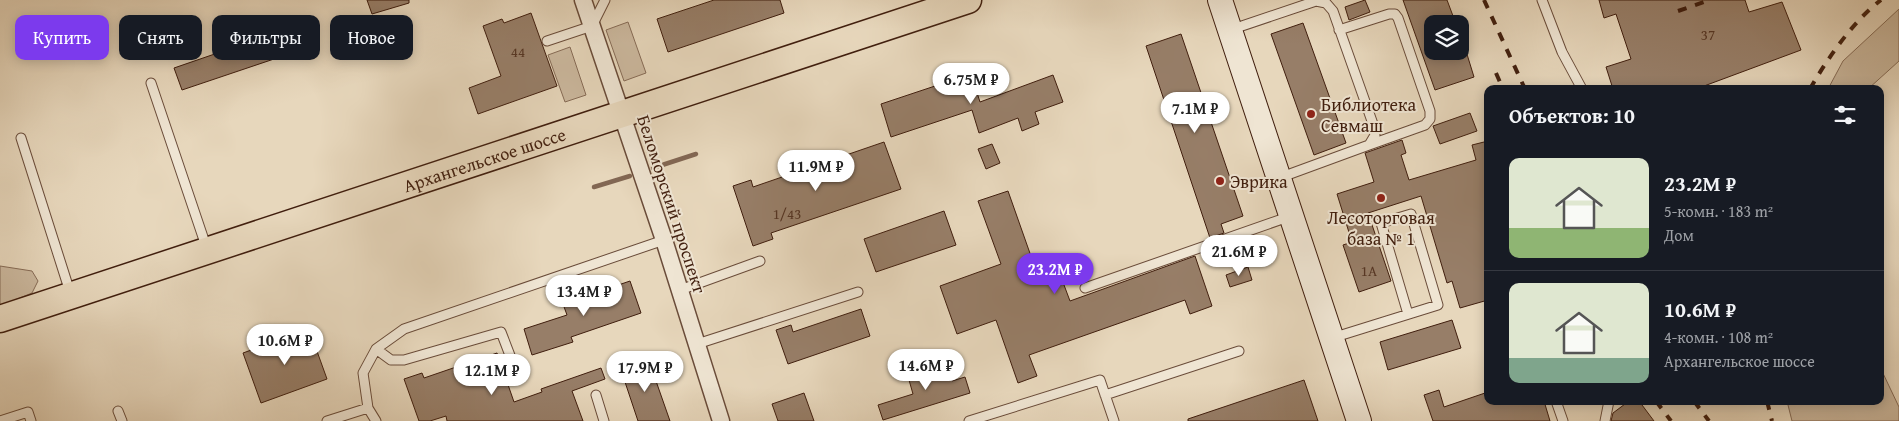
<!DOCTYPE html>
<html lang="ru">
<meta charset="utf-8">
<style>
body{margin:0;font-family:"Gentium Book Plus",serif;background:#242831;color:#f1f3f6;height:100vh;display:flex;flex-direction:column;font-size:19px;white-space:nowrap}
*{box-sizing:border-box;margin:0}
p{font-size:16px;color:#9ea1a6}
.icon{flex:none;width:28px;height:28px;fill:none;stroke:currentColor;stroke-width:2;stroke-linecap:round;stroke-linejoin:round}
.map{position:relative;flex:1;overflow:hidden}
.sheet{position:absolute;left:1484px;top:85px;width:400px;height:320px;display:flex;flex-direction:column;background:#171b24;border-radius:10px;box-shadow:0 2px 12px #0003}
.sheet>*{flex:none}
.hud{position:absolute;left:15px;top:15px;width:475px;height:45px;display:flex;gap:10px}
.tools{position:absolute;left:1424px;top:15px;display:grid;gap:10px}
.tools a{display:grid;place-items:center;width:45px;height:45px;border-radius:10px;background:#171b24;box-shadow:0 2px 12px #0003;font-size:25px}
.price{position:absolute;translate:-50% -42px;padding:0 11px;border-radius:18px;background:#fff;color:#222;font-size:16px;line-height:32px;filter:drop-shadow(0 1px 2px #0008)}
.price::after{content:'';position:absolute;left:50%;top:30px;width:15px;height:11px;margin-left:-8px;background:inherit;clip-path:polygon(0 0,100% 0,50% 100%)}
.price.active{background:#7c3aed;color:#fff}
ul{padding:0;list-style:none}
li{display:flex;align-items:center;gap:15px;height:125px;padding:0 25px}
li+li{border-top:1px solid #363941}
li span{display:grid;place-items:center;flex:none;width:140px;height:100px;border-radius:10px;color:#555}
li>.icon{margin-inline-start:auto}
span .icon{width:60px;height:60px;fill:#fffc;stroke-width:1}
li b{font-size:21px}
h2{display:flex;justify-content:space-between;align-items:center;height:60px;padding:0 25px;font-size:21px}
.chip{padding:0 18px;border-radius:10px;background:#171b24;box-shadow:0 2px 12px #0003;font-size:18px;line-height:45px}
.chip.active{background:#7c3aed;color:#fff}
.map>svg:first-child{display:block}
</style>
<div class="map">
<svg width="1899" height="421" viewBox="0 0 1899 421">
<rect width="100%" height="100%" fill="#e7d7bc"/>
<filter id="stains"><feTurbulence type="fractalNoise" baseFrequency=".004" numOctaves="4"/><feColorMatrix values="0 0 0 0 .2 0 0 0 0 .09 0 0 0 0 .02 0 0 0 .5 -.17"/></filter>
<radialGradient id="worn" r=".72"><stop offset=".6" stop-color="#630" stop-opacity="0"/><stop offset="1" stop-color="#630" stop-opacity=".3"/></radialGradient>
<path fill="#cbb89e" stroke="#866b56" d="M1899,9V61L1868,89H1828L1843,61Z
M628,22L646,73L624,81L606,30Z
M570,47L586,95L565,102L548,55Z
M0,266L32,271L38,281L32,293L0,306Z
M1880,367L1899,407V421H1792L1787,401H1880Z"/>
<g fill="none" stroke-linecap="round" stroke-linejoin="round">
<path stroke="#826753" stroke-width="4.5" d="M653,168L696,154
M594,187L630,176"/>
</g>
<path fill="#977e68" stroke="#401e0e" d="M367,0H409V3L372,14Z
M714,0H780L784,13L668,52L657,19Z
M1365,0L1370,12L1349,20L1345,7Z
M1403,0H1447L1456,24H1432V51H1466L1474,77L1435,90Z
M1599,0H1745L1749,12L1782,2L1801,50L1696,89H1613L1606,67L1631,59L1616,14L1604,18Z
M531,13L557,86L478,114L469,88L501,76L483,26L502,19L504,23Z
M1303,23L1346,143L1314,155L1271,34Z
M1181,34L1243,216L1221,224L1224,233L1210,238L1146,46Z
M267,36L274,59L182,90L174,68Z
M971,74L980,102L1053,75L1063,102L1035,112L1039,124L1022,131L1018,118L979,133L972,110L891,137L881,104Z
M1470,113L1477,131L1440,144L1433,126Z
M1402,140L1406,153L1401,155L1409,180L1476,160L1472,145L1488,141V300L1460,308L1452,281L1447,283L1421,196L1368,213L1391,281L1359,292L1343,245L1352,242L1337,194L1374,182L1365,153Z
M884,142L901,189L771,233L773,239L753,246L733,186L751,180L753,187Z
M992,144L1000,163L986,169L978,149Z
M1008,191L1038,276L1058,269L1070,301L1195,256L1212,306L1190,314L1185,300L1029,355L1037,376L1018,383L996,320L957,334L940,286L1001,264L978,201Z
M944,211L956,245L876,272L864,239Z
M1248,267L1252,280L1230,287L1226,275Z
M630,281L641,313L571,337L573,342L532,355L524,329L567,315L563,304Z
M861,309L870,336L788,364L776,330L791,325L793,332Z
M1452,320L1461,348L1388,370L1380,342Z
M309,329L327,379L261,403L243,353Z
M497,353L514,402L542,392L541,389L601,368L605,379L572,391L583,421H447L446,416L430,421H419L404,379L422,373L424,378Z
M649,361L670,421H638L621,370Z
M946,361L952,381L965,377L970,393L883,420L878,405L913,394L907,373Z
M1304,380L1318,421H1188V419Z
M1439,390L1444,407L1488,392V401H1544L1550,421H1433L1424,395Z
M804,393L814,421H778L772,404Z
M1629,401H1639L1654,421H1611L1613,413Z"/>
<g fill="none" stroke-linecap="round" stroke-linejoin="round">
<defs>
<path id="service" d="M1542,0L1562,52L1582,89
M1230,30L1316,1L1326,3L1333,11L1373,124L1375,135L1369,145L1279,178
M1339,30L1389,14H1395L1398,18L1430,111V119L1425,125L1369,145
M547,41L592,26L605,0
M151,83L207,249
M21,138L70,292
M1085,288L1291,216
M680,290L760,261
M1332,338L1438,305L1411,214L1381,223L1408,314
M697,344L858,292
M376,349L391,360H404L501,332L516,371
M596,395L604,421
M1105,395L1239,351
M1556,401L1563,421
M368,408L363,373L376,349L404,329L664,240
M118,411L122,421
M0,421L28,412L31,421
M327,421L368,408L376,421
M969,421L1100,380L1114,421
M1605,421L1609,401"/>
<path id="minor" d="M583,0L664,240L721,421"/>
<path id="secondary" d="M1220,0L1359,421"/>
<g id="primary">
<path id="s1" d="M0,319L968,0"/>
</g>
</defs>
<use href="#service" stroke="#6a4c3a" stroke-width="11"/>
<use href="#minor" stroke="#6a4c3a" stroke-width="19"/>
<use href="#secondary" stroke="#401e0e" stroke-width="26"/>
<use href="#primary" stroke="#401e0e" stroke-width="29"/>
<use href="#service" stroke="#efe5d3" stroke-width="9"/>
<use href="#minor" stroke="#efe5d3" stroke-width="16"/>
<use href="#secondary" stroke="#efe5d3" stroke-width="24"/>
<use href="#primary" stroke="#e7d7bc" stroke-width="26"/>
<path stroke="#401e0e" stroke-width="4" stroke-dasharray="9 9" stroke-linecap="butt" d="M1484,0L1525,89
M1678,11L1710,0
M1496,73L1503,89
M1810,89C1827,59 1854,20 1881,0
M1656,401L1671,421
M1694,401L1709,421
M1767,401L1772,421"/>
</g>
<g fill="#8f2418" stroke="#efe5d3" stroke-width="2">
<circle cx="1311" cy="114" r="5"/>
<circle cx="1220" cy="181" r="5"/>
<circle cx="1381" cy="198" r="5"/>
</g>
<g text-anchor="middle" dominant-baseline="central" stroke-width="4" stroke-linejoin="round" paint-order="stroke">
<g font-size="15" fill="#563624">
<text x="1708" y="34">37</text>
<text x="518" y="51">44</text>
<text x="787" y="213">1/43</text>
<text x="1369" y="270">1А</text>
</g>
<g font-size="18" fill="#401e0e" stroke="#efe5d3" text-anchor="start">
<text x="1321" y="104">Библиотека<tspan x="1321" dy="21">Севмаш</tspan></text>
<text x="1230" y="181">Эврика</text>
<text x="1381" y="217" text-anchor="middle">Лесоторговая<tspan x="1381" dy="21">база № 1</tspan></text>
</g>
<g font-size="18" fill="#401e0e" stroke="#efe5d3">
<text stroke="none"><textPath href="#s1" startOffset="510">Архангельское шоссе</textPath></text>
<text transform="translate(672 204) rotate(72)">Беломорский проспект</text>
</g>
</g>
<rect width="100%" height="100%" filter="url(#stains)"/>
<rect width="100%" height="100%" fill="url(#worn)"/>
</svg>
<div class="tools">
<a><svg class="icon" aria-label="layers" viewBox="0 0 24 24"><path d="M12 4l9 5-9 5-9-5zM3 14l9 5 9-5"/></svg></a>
</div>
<b class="price" style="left:971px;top:105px">6.75M ₽</b>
<b class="price" style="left:1195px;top:134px">7.1M ₽</b>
<b class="price" style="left:816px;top:192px">11.9M ₽</b>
<b class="price" style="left:1239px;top:277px">21.6M ₽</b>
<b class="price active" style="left:1055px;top:295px">23.2M ₽</b>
<b class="price" style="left:584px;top:317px">13.4M ₽</b>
<b class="price" style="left:285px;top:366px">10.6M ₽</b>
<b class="price" style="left:926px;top:391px">14.6M ₽</b>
<b class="price" style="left:645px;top:393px">17.9M ₽</b>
<b class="price" style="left:492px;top:396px">12.1M ₽</b>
<div class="hud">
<a class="chip active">Купить</a>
<a class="chip">Снять</a>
<a class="chip">Фильтры</a>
<a class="chip">Новое</a>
</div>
<section class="sheet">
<h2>Объектов: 10<svg class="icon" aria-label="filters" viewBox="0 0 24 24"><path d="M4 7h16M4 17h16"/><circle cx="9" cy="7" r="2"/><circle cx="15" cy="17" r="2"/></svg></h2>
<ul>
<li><span style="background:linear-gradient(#dfe7d0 70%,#8fb573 0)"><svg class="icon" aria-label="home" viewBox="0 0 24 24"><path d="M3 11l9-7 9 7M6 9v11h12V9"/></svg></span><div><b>23.2M ₽</b><p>5-комн. · 183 m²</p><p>Дом</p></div></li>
<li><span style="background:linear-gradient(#dfe7d0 75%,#7fa58c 0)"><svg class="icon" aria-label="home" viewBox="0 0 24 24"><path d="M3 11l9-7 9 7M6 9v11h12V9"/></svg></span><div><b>10.6M ₽</b><p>4-комн. · 108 m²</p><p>Архангельское шоссе</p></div></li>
</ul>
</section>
</div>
